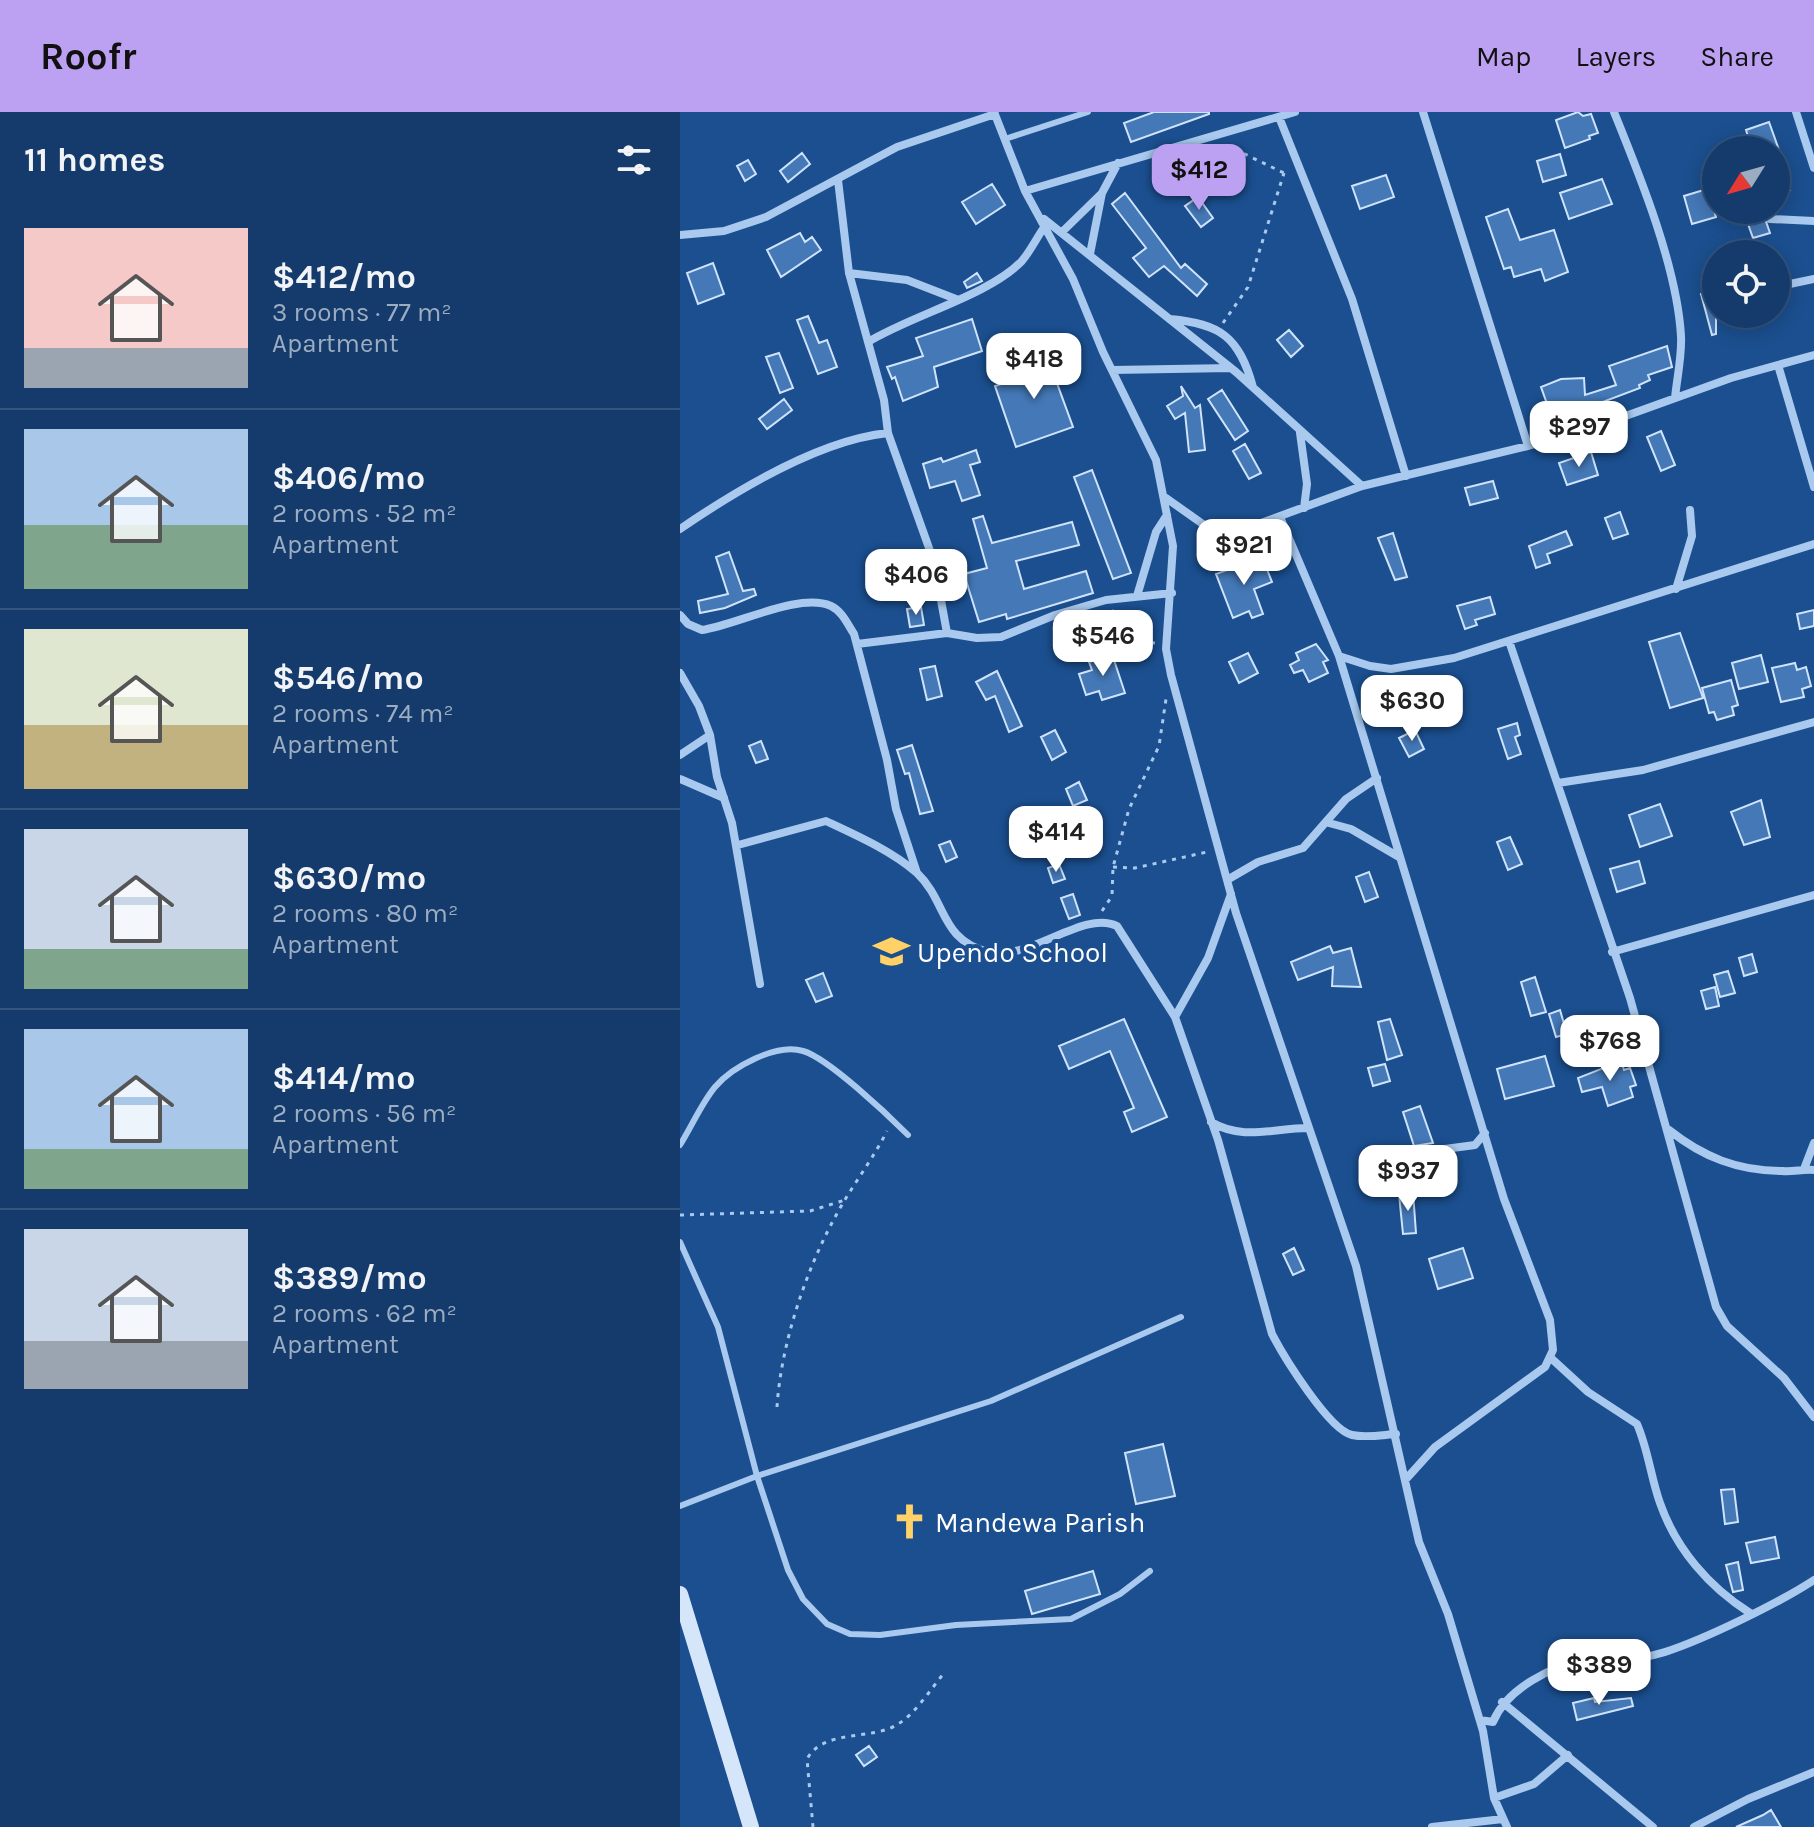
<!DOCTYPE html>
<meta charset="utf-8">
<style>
body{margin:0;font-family:Karla,sans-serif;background:#1d4271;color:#f1f3f6;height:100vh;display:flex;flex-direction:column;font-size:30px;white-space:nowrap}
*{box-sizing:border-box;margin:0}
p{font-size:26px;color:#9dadc1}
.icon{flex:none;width:44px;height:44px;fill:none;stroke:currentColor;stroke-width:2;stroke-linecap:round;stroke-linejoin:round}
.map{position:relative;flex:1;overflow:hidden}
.panel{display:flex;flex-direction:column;background:#143b6b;width:680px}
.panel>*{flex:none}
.needle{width:52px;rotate:233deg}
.buttons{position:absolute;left:1022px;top:24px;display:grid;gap:16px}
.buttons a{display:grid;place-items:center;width:88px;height:88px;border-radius:50%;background:#143b6b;box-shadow:0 4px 20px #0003,0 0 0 2px #33557e;font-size:40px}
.price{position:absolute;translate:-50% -68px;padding:0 18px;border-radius:16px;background:#fff;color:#222;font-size:26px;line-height:52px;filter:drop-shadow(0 2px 4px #0008)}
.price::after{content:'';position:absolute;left:50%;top:48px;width:24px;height:18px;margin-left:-12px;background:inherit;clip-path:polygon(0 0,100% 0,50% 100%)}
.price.active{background:#bca0f2;color:#111}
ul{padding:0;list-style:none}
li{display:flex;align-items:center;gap:24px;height:200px;padding:0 24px}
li+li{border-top:2px solid #33557e}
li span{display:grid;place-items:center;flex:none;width:224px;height:160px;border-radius:0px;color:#555}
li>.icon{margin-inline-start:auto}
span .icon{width:96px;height:96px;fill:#fffc;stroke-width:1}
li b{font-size:34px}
h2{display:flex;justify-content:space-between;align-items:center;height:96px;padding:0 24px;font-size:34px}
header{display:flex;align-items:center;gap:48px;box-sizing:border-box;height:112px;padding:0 40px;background:#bca0f2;color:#111}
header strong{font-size:38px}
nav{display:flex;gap:44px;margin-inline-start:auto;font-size:28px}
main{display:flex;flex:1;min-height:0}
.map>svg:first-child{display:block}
</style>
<header>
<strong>Roofr</strong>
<nav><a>Map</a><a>Layers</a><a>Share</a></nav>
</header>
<main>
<section class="panel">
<h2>11 homes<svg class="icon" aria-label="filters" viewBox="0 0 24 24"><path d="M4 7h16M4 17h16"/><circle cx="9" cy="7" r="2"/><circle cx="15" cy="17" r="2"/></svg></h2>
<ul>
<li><span style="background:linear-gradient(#f6c9c9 75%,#9aa5b1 0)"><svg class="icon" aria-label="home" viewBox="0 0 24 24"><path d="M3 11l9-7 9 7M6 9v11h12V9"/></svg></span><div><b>$412/mo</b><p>3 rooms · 77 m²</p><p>Apartment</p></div></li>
<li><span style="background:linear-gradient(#a9c7e8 60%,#7fa58c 0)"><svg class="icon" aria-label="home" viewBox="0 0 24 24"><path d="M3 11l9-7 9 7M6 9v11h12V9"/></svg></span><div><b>$406/mo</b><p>2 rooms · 52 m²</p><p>Apartment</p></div></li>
<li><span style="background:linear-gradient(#dfe7d0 60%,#c2b280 0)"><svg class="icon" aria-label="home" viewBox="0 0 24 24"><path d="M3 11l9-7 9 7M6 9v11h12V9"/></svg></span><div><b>$546/mo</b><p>2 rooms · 74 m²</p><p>Apartment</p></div></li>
<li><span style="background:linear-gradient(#c9d6e8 75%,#7fa58c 0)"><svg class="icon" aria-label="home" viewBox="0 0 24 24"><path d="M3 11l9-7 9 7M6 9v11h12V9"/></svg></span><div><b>$630/mo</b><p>2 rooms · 80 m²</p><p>Apartment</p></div></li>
<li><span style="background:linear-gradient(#a9c7e8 75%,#7fa58c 0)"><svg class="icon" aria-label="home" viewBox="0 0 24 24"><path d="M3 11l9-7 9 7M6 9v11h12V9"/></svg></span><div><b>$414/mo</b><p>2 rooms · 56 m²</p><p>Apartment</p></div></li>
<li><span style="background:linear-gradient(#c9d6e8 70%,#9aa5b1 0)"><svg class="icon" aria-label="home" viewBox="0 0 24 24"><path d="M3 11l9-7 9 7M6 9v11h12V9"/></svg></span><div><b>$389/mo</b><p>2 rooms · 62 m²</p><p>Apartment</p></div></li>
</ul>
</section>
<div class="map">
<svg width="1134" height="1715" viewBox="0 0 1134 1715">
<rect width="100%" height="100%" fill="#1b4f8f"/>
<path fill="#4478b7" stroke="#cfe3fa" stroke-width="2" d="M474,0H529V2L451,30L444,11Z
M898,0L903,4L911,2L918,21L909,24L910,27L885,36L876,8Z
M1089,10L1099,38H1072L1066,18Z
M122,41L130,52L108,70L100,59Z
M880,42L886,63L863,70L857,49Z
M1099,42L1110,78L1096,82V43Z
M68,48L76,62L65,69L57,54Z
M706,63L714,85L680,97L672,74Z
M922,67L932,92L889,107L880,81Z
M312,72L325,93L296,112L282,90Z
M1027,77L1036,105L1012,112L1004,84Z
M445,81L501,156L505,152L527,172L517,184L484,154L469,165L453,146L466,136L432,92Z
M518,85L533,106L521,115L505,94Z
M828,97L840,128L874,118L888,160L865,169L861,157L834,165L831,155L824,157L806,105Z
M1063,98H1082L1090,121L1073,126Z
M120,121L125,130L132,125L141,138L101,165L87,138Z
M33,151L44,182L18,192L7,161Z
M297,161L302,169L287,176L284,170Z
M1036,178V222L1032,223L1021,182Z
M128,204L139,231L147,228L157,255L138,262L117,208Z
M292,207L302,239L254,255L258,275L223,289L215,265L212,267L207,255L243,244L236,226Z
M609,218L623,234L611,245L597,228Z
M355,225L367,256L371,255L393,315L336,335L315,274L353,261L340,231Z
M987,234L992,255L968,263L970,268L959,273L960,276L899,299L897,294L871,303L861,275L881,267L904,266L905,283L936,273L929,254Z
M99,241L113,276L100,281L86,245Z
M501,274L515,296L520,293L525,338L509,340L505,301L495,307L487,294L503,284Z
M542,278L568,319L555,328L528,287Z
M104,287L112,298L87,317L79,307Z
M981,319L995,353L981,359L967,325Z
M565,332L581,361L569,367L553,339Z
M296,338L300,350L290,353L300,383L282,389L275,369L250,376L243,352L261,346L263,350Z
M911,340L918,363L887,373L879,351Z
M412,358L451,461L433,467L394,365Z
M813,369L818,386L790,393L785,376Z
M940,400L948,422L933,427L925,406Z
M303,404L312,431L392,410L399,433L336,449L344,477L406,459L413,481L327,507L326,502L299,510L284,462L307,456L293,407Z
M886,419L892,433L867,442L870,451L856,456L849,434Z
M713,421L727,465L715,468L698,426Z
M49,440L63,479L74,477L76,483L45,496L20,501L18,489L48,482L36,445Z
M582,445L592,470L574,477L583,502L572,506L569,499L553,506L536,462Z
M810,485L815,502L795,508L797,513L785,517L777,494Z
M241,495L244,513L230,515L227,497Z
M1134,498V514L1120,517L1117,502Z
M1000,521L1023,586L990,596L969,530Z
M636,532L648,548L643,550L648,561L629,570L623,558L614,561L610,553L619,548L616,541Z
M568,541L578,561L559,571L549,550Z
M432,542L445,581L422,588L419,579L406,583L399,562L412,558L409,550Z
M1081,543L1088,570L1059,577L1052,551Z
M1115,551L1117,558L1126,555L1131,574L1122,577L1124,585L1101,590L1092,556Z
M255,554L262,584L247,588L240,557Z
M317,559L342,614L329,620L315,584L306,588L296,570Z
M1051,568L1058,593L1052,595L1054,603L1037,608L1034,600L1029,601L1022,576Z
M837,611L840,623L835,625L841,642L828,647L818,617Z
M375,618L386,640L372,648L361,625Z
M735,618L744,637L729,645L719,626Z
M81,629L88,647L76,651L69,634Z
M232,633L253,699L240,702L229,661L225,662L217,638Z
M399,670L407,688L393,694L386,677Z
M1081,688L1090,725L1064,733L1051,700Z
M980,692L992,724L960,735L949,703Z
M830,725L842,752L828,758L817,730Z
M270,729L277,745L266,750L259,733Z
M959,749L965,771L937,780L930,757Z
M379,752L385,767L373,771L368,756Z
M689,760L698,785L685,790L676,765Z
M393,782L400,803L389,807L381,786Z
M650,834L653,841L671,836L681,875L652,874L653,855L618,868L611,850Z
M1072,842L1077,860L1064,864L1059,846Z
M1048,859L1055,881L1040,885L1034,863Z
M143,861L152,884L136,890L126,868Z
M855,865L866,900L851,904L841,870Z
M1035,875L1039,894L1026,897L1021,879Z
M880,898L887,922L876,925L869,902Z
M444,907L487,1005L452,1020L444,1000L454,996L430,939L389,957L379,934Z
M710,907L722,943L707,948L698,910Z
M865,944L874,974L825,987L817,957Z
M941,949L944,958L950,956L956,973L950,975L953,985L928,994L922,975L902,980L898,966Z
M705,952L710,969L693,974L688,956Z
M740,994L753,1031L734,1034L723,1000Z
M733,1080L736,1121L723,1122L719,1082Z
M614,1136L624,1158L613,1163L603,1142Z
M783,1136L793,1166L758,1177L749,1147Z
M483,1332L495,1384L456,1392L445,1341Z
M1054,1377L1058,1410L1045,1412L1041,1378Z
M1095,1425L1099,1446L1071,1451L1066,1431Z
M1058,1450L1063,1478L1053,1480L1046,1453Z
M413,1459L420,1482L352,1502L345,1479Z
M914,1586L915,1590L951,1586L953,1594L897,1608L893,1591Z
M189,1634L197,1645L184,1654L176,1643Z
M1091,1698L1101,1715H1056L1083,1703Z"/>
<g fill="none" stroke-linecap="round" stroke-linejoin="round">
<path stroke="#a9c9ee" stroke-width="3" stroke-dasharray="4 6" stroke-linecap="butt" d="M546,33L604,61
M543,211L568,175L604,61
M373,516L394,524L475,531
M418,525L434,498
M433,755L455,756L527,740
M422,799L432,784L433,755L449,697L479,634L486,587
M0,1103L130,1099L165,1088
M97,1295C101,1231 127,1154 159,1098C174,1071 193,1047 207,1019
M133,1715L127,1647C144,1616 193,1629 218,1612C235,1602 251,1577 264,1561"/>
<path stroke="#a9c9ee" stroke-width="6" d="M325,27L408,0
M0,1033C12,1014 21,992 35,975C52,955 96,931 123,939C148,946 208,1003 228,1023
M0,1130L38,1215L77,1364L108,1458L123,1487L147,1512L170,1522L200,1523L276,1513L391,1507L440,1482L470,1459
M0,1394L77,1364L311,1289L501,1205"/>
<path stroke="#a9c9ee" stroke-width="8" d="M314,0L345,79L393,167L423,240L476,348L493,434L486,537L491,563L556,801L676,1154L739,1430L768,1502L803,1619L814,1686L827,1715
M743,0L848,334
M934,0C960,64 997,155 1001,224C1002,244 997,266 995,286
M1116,0L1134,56
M599,5L672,187L726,364
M158,68L169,161L204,288L208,321L254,450L267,521
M345,79L615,0
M364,107L556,260L682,374
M1090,107L1134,109
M382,120L421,82
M0,123L44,119L86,105L217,35L315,2
M410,142L422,81L438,51
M169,161L227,168L276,187
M1105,173L1134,167
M490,207C541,212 559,225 573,275
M188,230C232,203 307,184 341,150C350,140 357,125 365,114
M1098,253L1134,375
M432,258L551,256
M620,321L627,372L624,396
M486,386L527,415L559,419L682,374L848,334L940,306L1051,266L1134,243
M600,405L659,544L824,1087L870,1208L873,1238L865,1255L755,1335L727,1366
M0,417C57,378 139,328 208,321
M996,477L1012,424L1010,398
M457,484L476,420L487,403
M0,503L8,512L22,518C57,513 119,480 151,494C162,499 168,513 174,522L207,648L216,697L237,761
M829,529L950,886L1036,1195L1047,1214L1104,1266L1134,1305
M177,532L267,521L297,526L321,525L375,503L426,488L492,481
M659,544L690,554L711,557L774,546L1134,432
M0,561L19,594L30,623L37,665L52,711L80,872
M0,643L30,623
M0,667L44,686
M878,671L963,658L1134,610
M649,711L671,717L719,745
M58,733L146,709C176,723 212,739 237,761C267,789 260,828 308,840C349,850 403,797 437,814L495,905L538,1028L592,1222C604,1245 649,1318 672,1323C686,1326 702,1323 716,1322
M547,768L578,750L623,736L666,687L697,666
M932,840L1134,783
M495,905L528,846L551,782
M531,1010C563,1029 594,1016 628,1016
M989,1018C1023,1045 1058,1059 1102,1059C1113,1060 1123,1057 1134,1058
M727,1042L795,1033L805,1021
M1124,1057L1134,1031
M872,1247L908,1280L957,1312C968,1337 971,1366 980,1391C996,1437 1029,1475 1070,1501
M822,1590L973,1715
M800,1608L813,1610C826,1578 872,1552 907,1549C934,1546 958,1549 985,1540C1025,1527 1099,1491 1134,1468
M814,1686L854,1672L888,1643
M752,1715L823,1707
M1014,1715L1068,1687L1134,1660"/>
<path stroke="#d6e6fa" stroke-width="16" d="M0,1482L71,1715"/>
</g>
<defs>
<symbol id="school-bare" viewBox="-9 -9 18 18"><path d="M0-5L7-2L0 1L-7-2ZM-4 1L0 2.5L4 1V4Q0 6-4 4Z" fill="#ffd166" stroke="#1b4f8f" stroke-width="2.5" paint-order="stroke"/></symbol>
<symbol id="church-bare" viewBox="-9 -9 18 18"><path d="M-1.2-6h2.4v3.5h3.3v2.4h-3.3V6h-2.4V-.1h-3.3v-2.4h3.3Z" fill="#ffd166" stroke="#1b4f8f" stroke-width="2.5" paint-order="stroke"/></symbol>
</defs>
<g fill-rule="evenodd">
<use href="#school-bare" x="186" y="814" width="51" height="51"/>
<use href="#church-bare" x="204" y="1384" width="51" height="51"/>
</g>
<g text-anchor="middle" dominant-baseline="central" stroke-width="8" stroke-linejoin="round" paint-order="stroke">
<g font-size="28" fill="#fff" stroke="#1b4f8f" text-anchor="start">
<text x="237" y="840">Upendo School</text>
<text x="255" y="1410">Mandewa Parish</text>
</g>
</g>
</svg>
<div class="buttons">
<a><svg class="needle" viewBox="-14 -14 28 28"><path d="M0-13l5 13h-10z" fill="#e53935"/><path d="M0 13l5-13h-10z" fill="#9dadc1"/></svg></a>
<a><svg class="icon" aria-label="locate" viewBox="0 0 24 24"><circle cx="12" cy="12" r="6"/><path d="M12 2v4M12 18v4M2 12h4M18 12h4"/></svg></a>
</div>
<b class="price active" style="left:519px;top:100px">$412</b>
<b class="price" style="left:354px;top:289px">$418</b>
<b class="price" style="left:899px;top:357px">$297</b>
<b class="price" style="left:564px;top:475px">$921</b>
<b class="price" style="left:236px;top:505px">$406</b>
<b class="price" style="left:423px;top:566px">$546</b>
<b class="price" style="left:732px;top:631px">$630</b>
<b class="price" style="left:376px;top:762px">$414</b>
<b class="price" style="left:930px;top:971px">$768</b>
<b class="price" style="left:728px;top:1101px">$937</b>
<b class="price" style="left:919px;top:1595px">$389</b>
</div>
</main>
